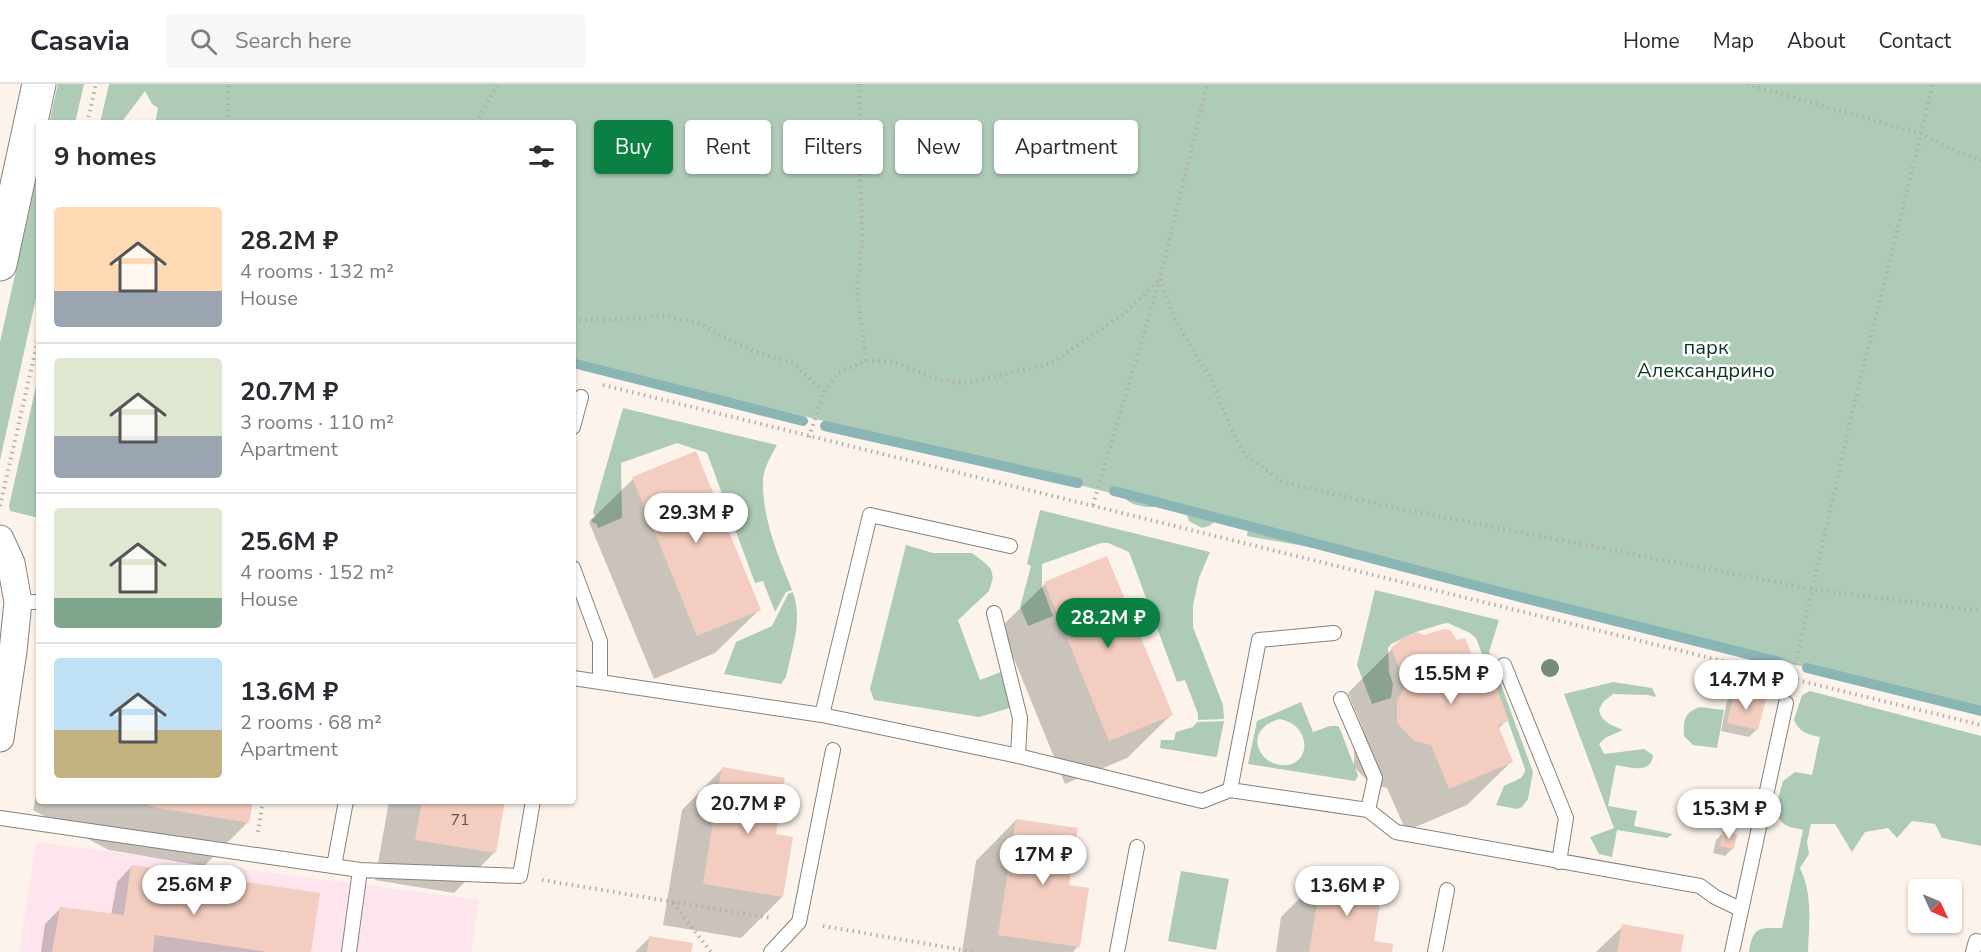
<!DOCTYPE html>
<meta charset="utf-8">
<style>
body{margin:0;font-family:"Nunito Sans",sans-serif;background:#f7f7f7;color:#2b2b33;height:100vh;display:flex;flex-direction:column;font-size:22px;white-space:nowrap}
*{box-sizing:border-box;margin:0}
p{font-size:20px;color:#7c7c81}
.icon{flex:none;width:33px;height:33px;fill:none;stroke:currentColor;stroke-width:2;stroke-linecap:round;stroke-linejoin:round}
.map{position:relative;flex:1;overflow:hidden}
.drawer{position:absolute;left:36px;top:36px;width:540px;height:684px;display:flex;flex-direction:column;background:#fff;border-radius:6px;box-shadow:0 2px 4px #0004}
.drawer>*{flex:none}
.hud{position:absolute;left:594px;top:36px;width:570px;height:54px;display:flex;gap:12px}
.needle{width:39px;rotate:134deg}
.controls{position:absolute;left:1908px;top:795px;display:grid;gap:12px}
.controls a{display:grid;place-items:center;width:54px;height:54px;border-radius:6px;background:#fff;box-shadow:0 2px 4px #0004;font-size:30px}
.price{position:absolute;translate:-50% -51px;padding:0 14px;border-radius:21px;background:#fff;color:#222;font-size:20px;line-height:39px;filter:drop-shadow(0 2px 3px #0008)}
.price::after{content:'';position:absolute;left:50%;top:36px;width:18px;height:14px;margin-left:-9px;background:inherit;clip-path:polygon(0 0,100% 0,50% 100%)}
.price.selected{background:#0b8043;color:#fff}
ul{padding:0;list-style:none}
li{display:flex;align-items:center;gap:18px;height:150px;padding:0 18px}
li+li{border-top:2px solid #e1e1e2}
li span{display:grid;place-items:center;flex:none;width:168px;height:120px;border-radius:6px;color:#555}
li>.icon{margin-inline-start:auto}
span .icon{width:72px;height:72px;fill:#fffc;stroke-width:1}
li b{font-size:26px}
h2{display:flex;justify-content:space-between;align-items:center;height:72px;padding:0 18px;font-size:26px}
.tag{padding:0 21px;border-radius:6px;background:#fff;box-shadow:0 2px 4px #0004;font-size:21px;line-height:54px}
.tag.selected{background:#0b8043;color:#fff}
header{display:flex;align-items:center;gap:36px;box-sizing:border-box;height:84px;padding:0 30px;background:#fff;border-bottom:2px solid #e1e1e2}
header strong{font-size:28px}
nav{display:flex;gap:33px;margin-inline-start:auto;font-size:21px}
.search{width:420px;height:54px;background:#f7f7f7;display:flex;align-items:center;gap:15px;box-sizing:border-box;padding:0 21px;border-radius:6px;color:#7c7c81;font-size:22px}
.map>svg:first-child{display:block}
</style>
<header>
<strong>Casavia</strong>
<div class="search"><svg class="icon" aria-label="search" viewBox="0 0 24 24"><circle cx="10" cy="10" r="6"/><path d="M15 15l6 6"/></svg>Search here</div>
<nav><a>Home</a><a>Map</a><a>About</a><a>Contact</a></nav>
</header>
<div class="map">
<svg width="1981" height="868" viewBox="0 0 1981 868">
<rect width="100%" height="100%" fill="#fcf4ec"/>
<path fill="#fee4ec" d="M36,758L479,816L471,868H19Z"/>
<path fill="#aecbb8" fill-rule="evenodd" d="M58,0H84L75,39H49Z
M109,0H1981V627L1355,471L1247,452L1248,444L1217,436L1209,442L1202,444L1189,437L1186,428L1158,421L1155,423C1144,423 1130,422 1123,412L935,365L907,362L898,356L732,314H717L711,309L573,274V39H155L158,24L152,20L145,7L121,39H100Z
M39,83V201L0,376V258Z
M39,289V434L10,427L9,422Z
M623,324L777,361C771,372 764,383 763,396C762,435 778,471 792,506L786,508L775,528L763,497L755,499L707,369L677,359L621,379L622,434L598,444L597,440L592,438L591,435L595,433L593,428Z
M1040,426L1210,468L1199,494L1193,521V543L1223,621L1224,635L1198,636V630L1185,596L1177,598L1129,468L1108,459H1101L1042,480V503L1053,532L1028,542L1020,523L1031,482L1027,480Z
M906,461L933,469H972L984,478L991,485L993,494L989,507L958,536L980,596L1001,588L1005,590L1013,623L979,633L874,616L870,605Z
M1375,506L1499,536L1489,568L1533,688L1528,715L1522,723L1517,725L1496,721L1504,702C1512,697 1525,696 1525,685L1491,589L1488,586L1476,554L1470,549L1448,539L1442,540L1416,548L1391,560L1388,564L1389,588L1393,600L1391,614L1372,620L1357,581Z
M793,508C803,537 792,564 786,593L781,600L724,590L736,558L772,542L788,510Z
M1613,598L1652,604L1656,612L1654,613L1649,611L1613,610L1603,618L1599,626C1601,638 1612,641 1623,646L1605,654L1599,660L1604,670L1644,665L1653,671C1651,691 1630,683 1616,681L1608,722L1637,727L1634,742L1673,750L1667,754L1617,746L1612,773L1599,770L1590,753L1614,744L1564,610Z
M1810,607L1981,652V762L1942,754L1935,740L1912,737L1897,754L1888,744L1865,748L1852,768L1835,740H1811L1807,758L1809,770L1800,784C1813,811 1809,839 1808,868H1749C1753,842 1759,844 1782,844L1803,746C1797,744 1789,744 1784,740C1771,731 1780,709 1783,697L1795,688L1812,691L1820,653C1807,650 1800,649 1794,636L1802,611Z
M1301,618L1313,648L1330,642H1338L1340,645L1357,689L1358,692L1355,697L1248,680L1257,637ZM1279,635C1313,640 1312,684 1281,681C1273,680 1265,676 1261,669C1251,652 1263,640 1279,635Z
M1699,623L1724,626L1717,664L1693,661L1684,652C1683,637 1684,629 1699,623Z
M1224,637L1217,672L1215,673L1160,664L1161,656H1174L1176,648L1193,643L1197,638Z
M1181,787L1229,795L1216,866L1168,857Z"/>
<path fill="#0003" d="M633,395L759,526L715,569L654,595L589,438Z
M1106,474L1171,631L1127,674L1065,700L1001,543L1045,500Z
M1392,565L1471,573L1484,592L1507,636L1498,645L1511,678L1467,721L1406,747L1387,704L1371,700L1354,683V663L1363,645L1348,609Z
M1735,609L1757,645L1749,653L1721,647L1727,617Z
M722,685L774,752L782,813L741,854L663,841L682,726Z
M39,696V717H251L248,738L204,782L109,766L33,726Z
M389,717H504L495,768L454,809L375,796Z
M1016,736L1067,802L1078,862L1073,868H962L976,777Z
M1723,749L1733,764L1725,772L1713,769L1716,756Z
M132,782L309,868H41L45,840L60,825L111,831L117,798Z
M1322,792L1372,859L1391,868H1276L1281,833Z
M1623,842L1680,868H1596Z
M650,853L689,868H635Z"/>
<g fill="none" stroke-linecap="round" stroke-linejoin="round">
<path stroke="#89b5b7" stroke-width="10" d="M573,279L803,337
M825,342L1078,399
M1114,407L1512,511L1779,578
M1807,584L1981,627"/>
</g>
<path fill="#f3cdbf" d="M696,367L761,526L697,552L632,393Z
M1107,472L1173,631L1109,657L1044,498Z
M1444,545L1450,546L1457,556L1465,554L1472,571L1477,569L1485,590L1491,589L1509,637L1498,641L1513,678L1449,705L1431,661L1414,657L1397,639V618L1406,600L1391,564L1402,554L1416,548L1424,551Z
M1734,608L1766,615L1758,646L1727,639Z
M722,683L785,694L776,750L793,753L783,813L703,800Z
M141,717H253L249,739L153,723Z
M422,717H505L496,769L415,756Z
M1016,735L1078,744L1069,801L1089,804L1080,863L998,851Z
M1723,747L1737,750L1734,765L1720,762Z
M131,781L320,809L311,868H268L155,851L153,868H52L60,823L124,831Z
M1322,790L1383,800L1374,857L1393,860L1392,868H1309Z
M1622,840L1684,851L1681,868H1617Z
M649,852L693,859L691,868H647Z"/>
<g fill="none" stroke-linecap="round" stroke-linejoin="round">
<defs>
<path id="lane" d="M573,343L581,313
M573,484L600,557V598
M18,518H39
M994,529L1020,634L1018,672
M1504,581L1566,734L1559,778
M573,594L822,631L1018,672L1202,717L1230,706L1368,726L1396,748L1700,802L1715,813L1740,825
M1341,615L1375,694L1368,726
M822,631L870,431L1010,462
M1230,706L1259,556L1334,549
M0,734L360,786L520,792L533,717
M334,782L346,717
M349,868L360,786
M771,868L799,838L833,666
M1117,868L1137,763
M1435,868L1447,806
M1732,868L1786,619
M1973,868L1976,857L1981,858"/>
<path id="street" d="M0,455L11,479L18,518L13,567L0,654"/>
<path id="secondary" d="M0,180L39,0"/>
</defs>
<use href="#lane" stroke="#88817a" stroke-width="16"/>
<use href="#street" stroke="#88817a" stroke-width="29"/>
<use href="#secondary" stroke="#88817a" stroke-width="35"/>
<path stroke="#b4aea8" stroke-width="4" stroke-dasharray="1.5 4.5" stroke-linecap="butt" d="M859,0L862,159L857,208L866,277
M1747,0L1921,50L1960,69L1981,76
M87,39L96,0
M227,39L229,0
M476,39L498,0
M1160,195L1176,238L1212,297L1231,345L1244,369L1282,398L1387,422L1811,505L1981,527
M573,236L634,235L661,231L701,240L721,252L756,268L793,279L824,308
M603,301L1787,593
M809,353L824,308L838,289L866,277H891L939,296L966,299L1050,280L1122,231L1158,197
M1093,421L1160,195L1207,0
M0,422L39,251
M1797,596L1981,641
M1791,598L1852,330L1933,0
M258,748L263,717
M542,796L771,834
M673,819L711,868
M823,842L974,868"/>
<use href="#lane" stroke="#fff" stroke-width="14"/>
<use href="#street" stroke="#fff" stroke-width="27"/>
<use href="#secondary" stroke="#fff" stroke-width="33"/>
</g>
<circle fill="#768b7b" cx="1550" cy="584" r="9"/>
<g text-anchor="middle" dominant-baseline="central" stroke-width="5" stroke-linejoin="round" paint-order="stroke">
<g font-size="16" fill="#625651">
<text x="460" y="736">71</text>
</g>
<g font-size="20" fill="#09351f" stroke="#fff">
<text x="1706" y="263">парк<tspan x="1706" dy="23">Александрино</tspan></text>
</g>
</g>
</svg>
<div class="controls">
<a><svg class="needle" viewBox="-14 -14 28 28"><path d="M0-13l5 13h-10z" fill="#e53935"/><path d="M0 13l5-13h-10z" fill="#7c7c81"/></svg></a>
</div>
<b class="price" style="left:696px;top:460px">29.3M ₽</b>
<b class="price selected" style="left:1108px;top:565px">28.2M ₽</b>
<b class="price" style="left:1451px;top:621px">15.5M ₽</b>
<b class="price" style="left:1746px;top:627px">14.7M ₽</b>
<b class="price" style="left:748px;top:751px">20.7M ₽</b>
<b class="price" style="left:1729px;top:756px">15.3M ₽</b>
<b class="price" style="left:1043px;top:802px">17M ₽</b>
<b class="price" style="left:194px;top:832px">25.6M ₽</b>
<b class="price" style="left:1347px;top:833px">13.6M ₽</b>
<div class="hud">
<a class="tag selected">Buy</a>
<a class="tag">Rent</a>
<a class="tag">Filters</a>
<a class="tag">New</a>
<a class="tag">Apartment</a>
</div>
<section class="drawer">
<h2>9 homes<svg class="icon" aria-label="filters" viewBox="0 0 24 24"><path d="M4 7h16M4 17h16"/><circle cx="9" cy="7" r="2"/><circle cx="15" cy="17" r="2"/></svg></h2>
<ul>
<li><span style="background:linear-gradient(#ffd9b3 70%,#9aa5b1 0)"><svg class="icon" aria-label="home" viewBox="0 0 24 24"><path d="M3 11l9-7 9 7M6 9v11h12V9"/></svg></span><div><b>28.2M ₽</b><p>4 rooms · 132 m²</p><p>House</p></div></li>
<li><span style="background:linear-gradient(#dfe7d0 65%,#9aa5b1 0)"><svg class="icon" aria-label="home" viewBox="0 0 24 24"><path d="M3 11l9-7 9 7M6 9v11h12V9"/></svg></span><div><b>20.7M ₽</b><p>3 rooms · 110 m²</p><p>Apartment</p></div></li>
<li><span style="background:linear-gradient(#dfe7d0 75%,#7fa58c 0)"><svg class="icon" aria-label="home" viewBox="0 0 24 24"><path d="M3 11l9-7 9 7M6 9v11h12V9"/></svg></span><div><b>25.6M ₽</b><p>4 rooms · 152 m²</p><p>House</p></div></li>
<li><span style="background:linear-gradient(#bfe0f5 60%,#c2b280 0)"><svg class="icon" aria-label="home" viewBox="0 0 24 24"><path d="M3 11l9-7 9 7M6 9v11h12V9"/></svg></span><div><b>13.6M ₽</b><p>2 rooms · 68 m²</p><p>Apartment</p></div></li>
</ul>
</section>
</div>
